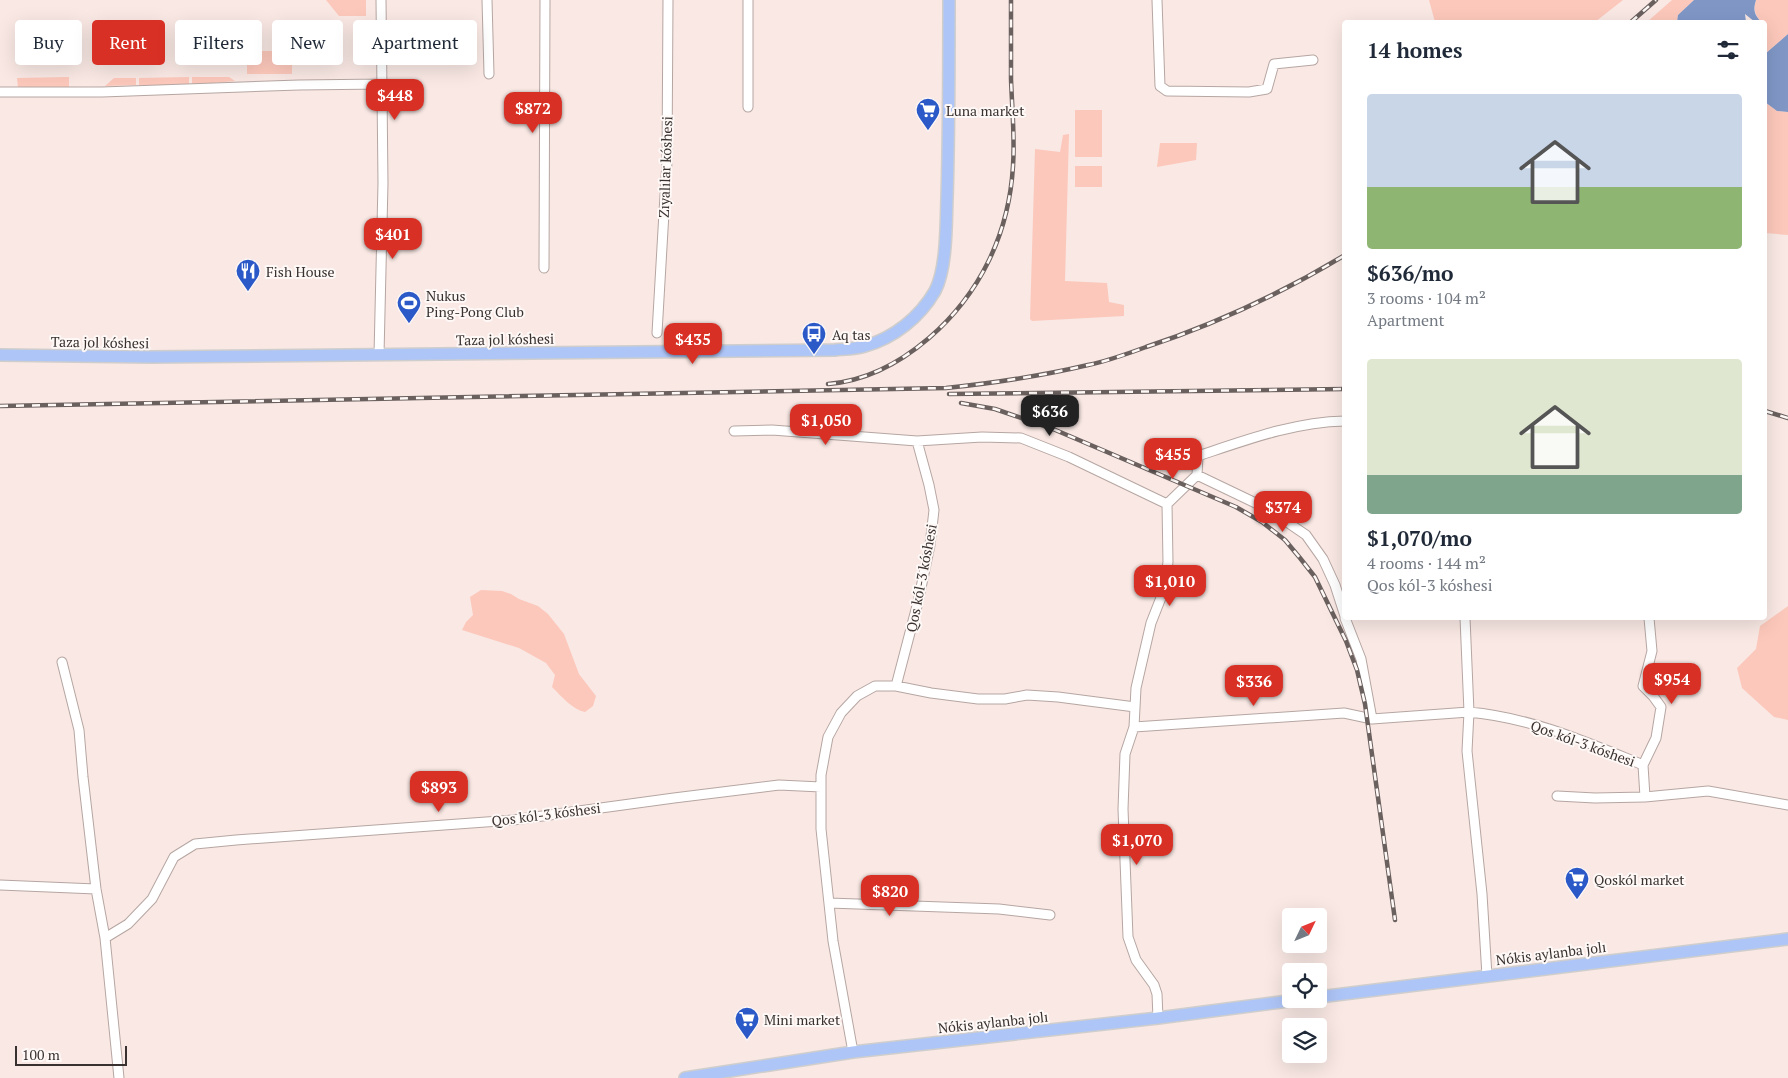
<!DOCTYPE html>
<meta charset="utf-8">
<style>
body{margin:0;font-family:"PT Serif",serif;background:#f6f6f7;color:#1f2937;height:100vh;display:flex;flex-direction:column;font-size:19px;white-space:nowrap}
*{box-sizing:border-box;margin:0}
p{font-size:16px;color:#747a83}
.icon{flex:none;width:28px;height:28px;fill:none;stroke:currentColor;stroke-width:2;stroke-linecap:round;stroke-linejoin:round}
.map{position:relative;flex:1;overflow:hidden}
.drawer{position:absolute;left:1342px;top:20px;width:425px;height:600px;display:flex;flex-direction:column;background:#fff;border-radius:5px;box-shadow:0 5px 20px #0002}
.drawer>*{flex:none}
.top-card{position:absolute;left:15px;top:20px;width:475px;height:45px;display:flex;gap:10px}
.needle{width:32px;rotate:47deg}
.tools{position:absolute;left:1282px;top:908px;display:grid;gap:10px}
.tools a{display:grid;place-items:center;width:45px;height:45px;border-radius:5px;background:#fff;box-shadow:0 5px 20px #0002;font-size:25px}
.scale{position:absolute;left:15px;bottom:12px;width:112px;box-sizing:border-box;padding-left:5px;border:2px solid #383130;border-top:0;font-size:14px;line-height:18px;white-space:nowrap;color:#383130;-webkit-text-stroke:4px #fef8f6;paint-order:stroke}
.price{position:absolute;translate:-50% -42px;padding:0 11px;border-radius:10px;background:#d93025;color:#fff;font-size:16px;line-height:32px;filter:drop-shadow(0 1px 2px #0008)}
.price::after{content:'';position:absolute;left:50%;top:30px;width:15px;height:11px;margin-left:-8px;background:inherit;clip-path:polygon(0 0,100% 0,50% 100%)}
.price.on{background:#222;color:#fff}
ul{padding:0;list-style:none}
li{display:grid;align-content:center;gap:10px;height:265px;padding:0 25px}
li span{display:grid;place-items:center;height:155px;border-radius:5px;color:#555}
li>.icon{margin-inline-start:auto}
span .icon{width:90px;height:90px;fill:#fffc;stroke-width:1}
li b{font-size:21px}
h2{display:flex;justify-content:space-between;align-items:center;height:60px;padding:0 25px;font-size:21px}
.pill{padding:0 18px;border-radius:5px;background:#fff;box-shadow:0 5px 20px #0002;font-size:18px;line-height:45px}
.pill.on{background:#d93025;color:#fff}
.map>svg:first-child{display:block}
</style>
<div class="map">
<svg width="1788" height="1078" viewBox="0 0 1788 1078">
<rect width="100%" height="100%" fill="#f9e8e4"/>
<path fill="#fcc8bb" d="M326,0H366V16H339Z
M1429,0H1623L1595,22H1435Z
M1672,0H1694L1678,15L1677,22H1647Z
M1756,0H1788V34L1765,54V22H1761C1755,14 1753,10 1756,0Z
M247,51H292V74H247Z
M69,77V87L18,88L17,78Z
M189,77V85H139V78Z
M192,77H229L235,81L192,85Z
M114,78H136V85L105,86Z
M1765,102L1777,111L1788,112V235L1765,233Z
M1075,110H1102V157H1075Z
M1069,134L1065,281L1107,283L1109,302L1124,305V316L1032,321L1030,319L1035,149L1060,152L1063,135Z
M1160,143H1197L1196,160L1157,167Z
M1075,166H1102V187H1075Z
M481,590L502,591L511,594L519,599L538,606L548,614L564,634L579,674L596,696L593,706L585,712C573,710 561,696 552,687L555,675L546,663L519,648L462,630L466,622L473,615L470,597Z
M1788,606V720L1774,717L1742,688L1737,668L1756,649L1760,626Z"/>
<path fill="#8097c6" d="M1694,0H1756C1753,10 1754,14 1761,22H1755L1745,14L1746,22H1677L1678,15Z
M1788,34V112L1777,111L1765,102V54Z"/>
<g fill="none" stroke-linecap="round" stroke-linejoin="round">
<defs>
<path id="minor" d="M487,0L489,74
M748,0V107
M1157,0L1160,86L1167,91L1249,92L1267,89L1274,64L1313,60
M0,92H102L299,85L383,84
M544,268L545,0
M657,333L667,161L668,0
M379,355L383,183L381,0
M734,431L772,430L917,441L982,437L1021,438L1069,457L1167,504
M1197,475L1268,509L1306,535L1323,559L1335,585L1345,616
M1167,504L1197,475L1198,456C1246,440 1294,422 1345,421
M1345,618L1361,659L1372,719
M1465,618L1469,712C1532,718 1584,741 1643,765
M62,662L79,730L83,777L96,889L105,938L119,1078
M896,686L918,602L930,545L934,510L929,485L917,441
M1134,727L1344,713L1372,719L1469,712L1467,751L1482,894L1487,976
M1557,796L1595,798L1645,797L1708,791L1788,805
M1645,797L1643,765L1656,738L1661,707L1653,696L1643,686L1652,651L1649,618
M0,885L96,889
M829,903L999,909L1050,915
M105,938L128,924L152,899L174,857L195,844L236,840L513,820L674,798L779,785L821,787
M1158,1018L1157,994L1154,985L1136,960L1128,937L1123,809L1125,754L1134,727L1136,688L1151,623L1164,590L1168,562L1167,504
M853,1052L833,941L821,829V775L828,737L841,713L857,696L875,686H896L931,693L978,699H1005L1027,695L1058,697L1135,707"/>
<path id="major" d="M0,355L151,357L835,350C845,349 855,349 865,346C894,338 920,317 935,291C947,268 946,224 947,198C949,132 949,66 949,0
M1319,997L1788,939
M685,1078L853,1052L1158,1018L1304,999"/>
</defs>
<use href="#minor" stroke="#b6a6a2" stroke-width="11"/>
<use href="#major" stroke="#cfcecd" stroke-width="14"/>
<use href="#minor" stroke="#fff" stroke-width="9"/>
<use href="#major" stroke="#aec5f7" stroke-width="11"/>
<defs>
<path id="rail" d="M1631,22L1656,0
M828,384C866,381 901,362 929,338C980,294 1009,234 1013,166C1015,138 1012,108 1011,79C1011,53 1011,26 1011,0
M949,394L1345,389
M961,403L995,409L1053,429L1236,507L1262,522L1285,540L1300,558L1315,577L1346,641L1357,670L1365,704L1395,920
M0,406L946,388C994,383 1041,376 1088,365C1108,361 1127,354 1146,347C1216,324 1282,293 1345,255
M1765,411L1788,418"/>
</defs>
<use href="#rail" stroke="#6a605e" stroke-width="4.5"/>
<use href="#rail" stroke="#fef8f6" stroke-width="2.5" stroke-dasharray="8" stroke-linecap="butt"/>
</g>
<defs>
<symbol id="supermarket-pin" viewBox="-11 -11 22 30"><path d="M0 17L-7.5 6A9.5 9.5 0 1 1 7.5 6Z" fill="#2c59c8" stroke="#fef8f6"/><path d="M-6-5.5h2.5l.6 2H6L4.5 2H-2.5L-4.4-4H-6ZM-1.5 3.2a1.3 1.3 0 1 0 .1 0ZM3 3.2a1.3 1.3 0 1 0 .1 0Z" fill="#fff"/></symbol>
<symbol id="restaurant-pin" viewBox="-11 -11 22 30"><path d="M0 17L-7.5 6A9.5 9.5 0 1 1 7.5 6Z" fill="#2c59c8" stroke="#fef8f6"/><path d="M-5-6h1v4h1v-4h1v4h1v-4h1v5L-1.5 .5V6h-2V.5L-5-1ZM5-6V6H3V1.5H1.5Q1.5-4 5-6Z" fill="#fff"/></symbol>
<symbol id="stadium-pin" viewBox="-11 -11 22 30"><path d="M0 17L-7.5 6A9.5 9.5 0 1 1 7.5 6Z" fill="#2c59c8" stroke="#fef8f6"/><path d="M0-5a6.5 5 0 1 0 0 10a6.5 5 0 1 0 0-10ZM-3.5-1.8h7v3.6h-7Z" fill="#fff"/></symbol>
<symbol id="bus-pin" viewBox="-11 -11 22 30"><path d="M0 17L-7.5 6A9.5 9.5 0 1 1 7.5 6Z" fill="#2c59c8" stroke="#fef8f6"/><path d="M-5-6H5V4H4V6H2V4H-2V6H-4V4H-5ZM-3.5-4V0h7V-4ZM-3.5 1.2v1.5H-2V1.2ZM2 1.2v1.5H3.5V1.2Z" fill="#fff"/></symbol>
</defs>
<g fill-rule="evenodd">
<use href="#supermarket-pin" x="914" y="96" width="28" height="38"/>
<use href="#restaurant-pin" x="234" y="257" width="28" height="38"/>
<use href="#stadium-pin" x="395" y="289" width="28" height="38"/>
<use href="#bus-pin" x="800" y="320" width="28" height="38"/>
<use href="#supermarket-pin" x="1563" y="865" width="28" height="38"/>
<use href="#supermarket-pin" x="733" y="1005" width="28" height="38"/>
</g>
<g text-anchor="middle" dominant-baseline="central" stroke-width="4" stroke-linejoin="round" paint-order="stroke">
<g font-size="14" fill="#383130" stroke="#fef8f6" text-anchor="start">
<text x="946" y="110">Luna market</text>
<text x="266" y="271">Fish House</text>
<text x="426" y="295">Nukus<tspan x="426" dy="16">Ping-Pong Club</tspan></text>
<text x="832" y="334">Aq tas</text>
<text x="1594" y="879">Qoskól market</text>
<text x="764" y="1019">Mini market</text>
</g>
<g font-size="14" fill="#383130" stroke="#fef8f6">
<text transform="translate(665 167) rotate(-88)">Zıyalılar kóshesi</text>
<text transform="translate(505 339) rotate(-1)">Taza jol kóshesi</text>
<text transform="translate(100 342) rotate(1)">Taza jol kóshesi</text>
<text transform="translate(921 578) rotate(-79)">Qos kól-3 kóshesi</text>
<text transform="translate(1583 743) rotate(20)">Qos kól-3 kóshesi</text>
<text transform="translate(546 814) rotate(-7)">Qos kól-3 kóshesi</text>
<text transform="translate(1551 953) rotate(-7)">Nókis aylanba jolı</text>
<text transform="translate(993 1022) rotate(-6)">Nókis aylanba jolı</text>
</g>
</g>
</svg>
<div class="tools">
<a><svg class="needle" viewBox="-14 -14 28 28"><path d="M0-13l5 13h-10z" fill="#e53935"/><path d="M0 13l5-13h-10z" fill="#747a83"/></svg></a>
<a><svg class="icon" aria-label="locate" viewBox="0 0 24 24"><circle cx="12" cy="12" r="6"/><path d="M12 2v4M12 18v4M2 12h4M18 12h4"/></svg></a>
<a><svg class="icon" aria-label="layers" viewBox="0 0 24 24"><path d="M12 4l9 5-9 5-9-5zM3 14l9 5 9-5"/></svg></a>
</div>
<div class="scale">100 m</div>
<b class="price" style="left:395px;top:121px">$448</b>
<b class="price" style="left:533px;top:134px">$872</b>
<b class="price" style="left:393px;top:260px">$401</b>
<b class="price" style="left:693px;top:365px">$435</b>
<b class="price on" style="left:1050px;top:437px">$636</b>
<b class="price" style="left:826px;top:446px">$1,050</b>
<b class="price" style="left:1173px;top:480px">$455</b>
<b class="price" style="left:1283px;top:533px">$374</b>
<b class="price" style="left:1170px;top:607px">$1,010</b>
<b class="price" style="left:1672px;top:705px">$954</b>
<b class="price" style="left:1254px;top:707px">$336</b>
<b class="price" style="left:439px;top:813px">$893</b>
<b class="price" style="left:1137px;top:866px">$1,070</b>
<b class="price" style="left:890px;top:917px">$820</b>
<div class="top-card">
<a class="pill">Buy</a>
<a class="pill on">Rent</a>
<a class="pill">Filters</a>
<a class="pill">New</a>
<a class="pill">Apartment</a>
</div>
<section class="drawer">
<h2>14 homes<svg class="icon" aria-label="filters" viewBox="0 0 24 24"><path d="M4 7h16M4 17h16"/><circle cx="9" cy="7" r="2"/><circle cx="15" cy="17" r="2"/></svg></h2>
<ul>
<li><span style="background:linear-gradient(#c9d6e8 60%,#8fb573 0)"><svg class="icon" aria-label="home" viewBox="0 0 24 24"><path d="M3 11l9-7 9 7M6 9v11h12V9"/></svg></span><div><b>$636/mo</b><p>3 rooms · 104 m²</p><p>Apartment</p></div></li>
<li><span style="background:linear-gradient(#dfe7d0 75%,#7fa58c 0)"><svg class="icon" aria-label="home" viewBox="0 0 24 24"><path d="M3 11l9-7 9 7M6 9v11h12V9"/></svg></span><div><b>$1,070/mo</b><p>4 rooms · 144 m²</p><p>Qos kól-3 kóshesi</p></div></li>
</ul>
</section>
</div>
